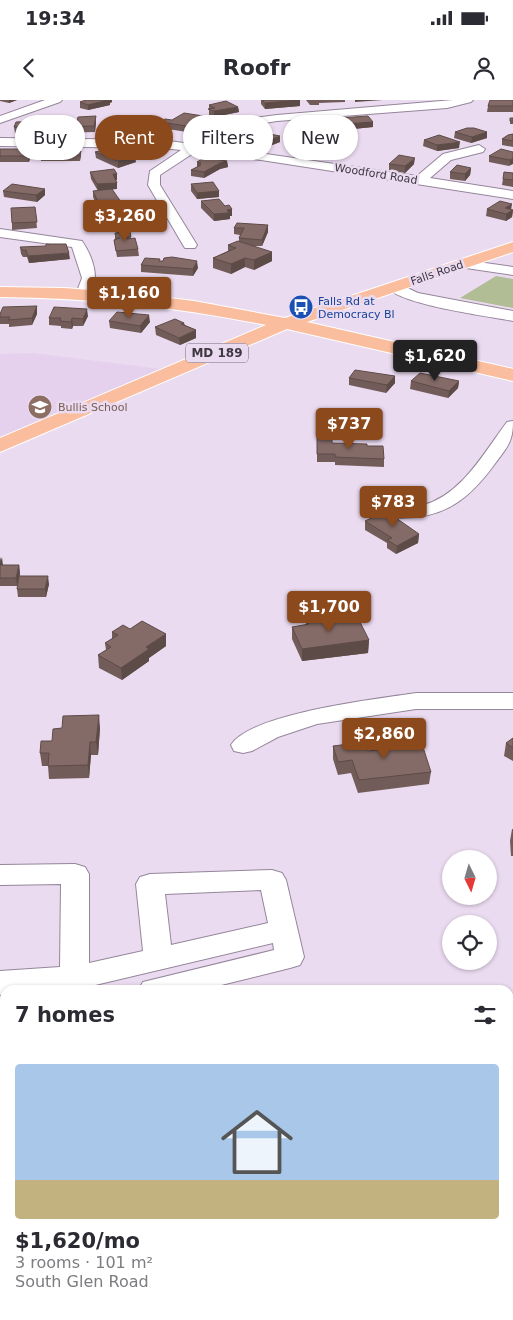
<!DOCTYPE html>
<meta charset="utf-8">
<style>
body{margin:0;font-family:"DejaVu Sans",sans-serif;background:#f7f7f7;color:#2b2b33;height:100vh;display:flex;flex-direction:column;font-size:19px;white-space:nowrap}
*{box-sizing:border-box;margin:0}
p{font-size:16px;color:#7c7c81}
.icon{flex:none;width:28px;height:28px;fill:none;stroke:currentColor;stroke-width:2;stroke-linecap:round;stroke-linejoin:round}
.map{position:relative;flex:1;overflow:hidden}
.sheet{position:absolute;left:0px;top:885px;width:514px;height:335px;display:flex;flex-direction:column;background:#fff;border-radius:15px 15px 0 0;box-shadow:0 1px 4px #0004}
.sheet>*{flex:none}
.hud{position:absolute;left:15px;top:15px;width:484px;height:45px;display:flex;gap:10px}
.needle{width:32px;rotate:175deg}
.controls{position:absolute;left:442px;top:750px;display:grid;gap:10px}
.controls a{display:grid;place-items:center;width:55px;height:55px;border-radius:50%;background:#fff;box-shadow:0 1px 4px #0004;font-size:25px}
.price{position:absolute;translate:-50% -42px;padding:0 11px;border-radius:5px;background:#8c491b;color:#fff;font-size:16px;line-height:32px;filter:drop-shadow(0 1px 2px #0008)}
.price::after{content:'';position:absolute;left:50%;top:30px;width:15px;height:11px;margin-left:-8px;background:inherit;clip-path:polygon(0 0,100% 0,50% 100%)}
.price.current{background:#222;color:#fff}
ul{padding:0;list-style:none}
li{display:grid;align-content:center;gap:10px;height:265px;padding:0 15px}
li span{display:grid;place-items:center;height:155px;border-radius:5px;color:#555}
li>.icon{margin-inline-start:auto}
span .icon{width:90px;height:90px;fill:#fffc;stroke-width:1}
li b{font-size:21px}
h2{display:flex;justify-content:space-between;align-items:center;height:60px;padding:0 15px;font-size:21px}
.pill{padding:0 18px;border-radius:22px;background:#fff;box-shadow:0 1px 4px #0004;font-size:18px;line-height:45px}
.pill.current{background:#8c491b;color:#fff}
.status{display:flex;justify-content:space-between;align-items:center;height:35px;padding:0 25px;background:#fff;direction:ltr}
.status svg{height:14px;fill:currentColor}
header{display:flex;justify-content:space-between;align-items:center;height:65px;padding:0 15px;background:#fff;font-size:22px;font-weight:600}
.map>svg:first-child{display:block}
</style>
<div class="status"><b>19:34</b><svg viewBox="0 0 49 12"><path d="M0 12V9h3v3zM5 12V6h3v6zM10 12V3h3v9zM15 12V0h3v12zM26 1h20v11H26zM47 4h2v5h-2z"/></svg></div>
<header><svg class="icon" aria-label="back" viewBox="0 0 24 24"><path d="M15 5l-7 7 7 7"/></svg>Roofr<svg class="icon" aria-label="person" viewBox="0 0 24 24"><circle cx="12" cy="8" r="4"/><path d="M4 21q1-7 8-7t8 7"/></svg></header>
<div class="map">
<svg width="513" height="1220" viewBox="0 0 513 1220">
<rect width="100%" height="100%" fill="#ebdbf1"/>
<path fill="#e5d1ee" d="M33,253L161,269L0,345V254Z"/>
<path fill="#b1bd95" d="M496,176L513,179V208L460,198Z"/>
<g fill="none" stroke-linecap="round" stroke-linejoin="round">
<defs>
<path id="minor" d="M45,0H62L60,2L0,23V16Z
M453,0H473L471,2L447,8L277,21L228,29L204,45L417,76L443,54L479,45L485,49L483,52L451,60L430,78L513,91V99L261,60L195,52L160,75V85L197,145L195,148H185L183,145L148,85L150,71L181,50L162,48L0,46V38L162,40L191,44L225,22L277,15Z
M0,129L82,141C93,157 101,180 89,197H79L76,194L82,178L72,147L0,137Z
M464,160L513,167V175L459,167L457,164L459,161Z
M395,182L418,193L513,211V221C488,216 400,205 387,187L390,184Z
M513,321C513,343 507,347 494,365C469,399 445,418 401,418C391,417 380,418 370,415L367,411L370,407L377,405C392,405 409,408 423,405C461,396 485,351 507,322Z
M416,593H513V609H416L317,624L278,637L252,651L243,653L234,651L231,645C251,613 378,599 416,593Z
M75,764L85,767L89,774V863L143,851L136,784L140,777L150,774L272,770L282,773L286,780L304,857L300,865L290,868L201,890H138L143,882L274,850L273,843L91,886L92,890H5V894L0,895V871L60,867L61,784L0,785V765ZM261,790L268,823L171,845L165,794Z
M0,1162L5,1164V1200L0,1198Z"/>
<path id="major" d="M513,142V152L307,222L513,269V281L287,229L0,352V338L266,225C178,207 90,198 0,197V187L64,188L129,193L194,201L285,218Z"/>
</defs>
<use href="#minor" stroke="#94869a" stroke-width="2"/>
<use href="#major" stroke="#fff" stroke-width="2"/>
<use href="#minor" fill="#fff" fill-rule="evenodd"/>
<use href="#major" fill="#fabe9e" fill-rule="evenodd"/>
</g>
<path fill="#725c59" d="M0,0H17L9,3L0,1Z
M261,0H300V6L265,9L261,4Z
M306,0H345V2L319,3V5H310Z
M513,0V12H487L488,6Z
M80,2H112L110,3V5L88,10L80,8Z
M209,5L238,7L239,12L214,17L209,15Z
M339,18L373,22V27L343,30L339,24Z
M510,18H513V24H510Z
M148,20V26L147,32L107,31L106,25Z
M172,20L203,22L187,32L161,28V22Z
M50,21V27L49,32L15,33L14,27Z
M77,21L96,22L95,32L60,33L59,27Z
M291,21L325,25V31L295,33L291,27Z
M244,29L280,42L267,47L256,45V42L252,41L249,43L236,40V34Z
M455,32H487V38L471,43L454,38Z
M513,34V47L502,45V39Z
M424,40L459,48L437,51L423,46Z
M302,46L343,49L333,57L302,52Z
M72,48V51H81V57L80,61H41L40,55Z
M0,49H31V55L29,62H0Z
M95,52L136,62L118,68L96,58Z
M513,52L509,66L489,62V56Z
M227,61L228,67L220,69L204,78L191,76V70L197,67V62Z
M389,64H414L405,73L389,70Z
M471,68L470,75L465,81L450,79V72Z
M90,72L117,80H116L117,83V89H112L121,108L99,110L93,97V91H98L91,79Z
M504,72L513,73V87L502,85Z
M191,84L219,91V97L197,99L191,91Z
M3,91L45,95L37,102L4,97Z
M201,101L225,106L232,109V116H230V119L214,121L201,108Z
M35,107L37,128L12,130V123Z
M487,109L513,110L512,117L506,121L486,116Z
M117,111L141,124V131L130,132L131,139L138,149L139,156L117,157L114,140L115,139V133H117L113,125V118H117Z
M268,125V132L262,146H254L272,161L254,170L245,167L231,174L213,168V158L228,151V145L239,141V138L240,135L234,134V128Z
M20,147L70,159L29,163L27,157H23L21,154Z
M160,161L198,168L193,176L141,172V165Z
M37,206V214L32,225L9,227V224H0V214Z
M88,216L83,226H73L72,229L61,228V226L49,225V218Z
M109,221L150,222L141,233L110,228Z
M184,223L185,225L196,230V238L180,245L156,235L155,227Z
M395,276V283L386,293L349,285V278Z
M411,281H459L458,288L448,298L410,289Z
M317,337L332,343L367,346L384,359V367L335,365V362H317Z
M365,421L419,434L418,443L396,454L387,448V443L365,430Z
M0,457L3,465H19L20,474L17,486H0Z
M49,484L46,497H18L17,489Z
M306,518L324,521L343,522L369,540L368,553L302,561L292,539V527L306,525Z
M130,529L166,534V546L149,558V561L122,580L99,568L98,555L106,550L105,543L112,539V532Z
M100,628L98,655H91L89,678L49,679L48,666H42L40,653L52,641Z
M513,638V661L504,656L506,643Z
M333,646L368,651L393,649V646L431,672L429,684L358,693L351,673L338,675L333,659Z
M512,729H513V756H511L510,741Z"/>
<path fill="#5d4b48" d="M9,0H17L9,3Z
M106,0H112V2L110,3V5L88,10V5Z
M300,0V6L265,9V3Z
M355,0H383L355,2Z
M238,7L239,12L214,17V11Z
M96,16V22L95,32L94,26Z
M203,16V22L187,32L186,26Z
M148,20V26L147,32L146,26Z
M50,21V27L49,32L48,26Z
M373,22V27L343,30L344,24Z
M325,25V31L295,33V27Z
M487,32V38L471,43L472,37Z
M252,35V41L249,43V37Z
M280,36V42L267,47V41Z
M460,42L459,48L437,51V45Z
M343,43V49L333,57V51Z
M31,49V55L29,62L28,56Z
M135,56L136,62L118,68V61Z
M415,58L414,64L405,73V66Z
M513,58V64L509,66L510,60Z
M227,61L228,67L220,69L204,78V72L220,63Z
M471,68L470,75L465,81V74Z
M113,74H117V80H113Z
M117,83V89L98,91L97,84Z
M45,89V95L37,102L36,95Z
M219,91V97L197,99V93Z
M121,102V108L99,110V104Z
M512,104L511,110L505,108Z
M232,109V116H230V119L214,121V114L227,110Z
M513,110L512,117L506,121V114Z
M141,124V131L118,133L117,127Z
M268,125V132L262,146V140Z
M272,152V161L254,170V160Z
M69,153L70,159L29,163L28,156Z
M245,158V167L231,174V164Z
M197,161L198,168L193,176V169Z
M37,206V214L32,225V218Z
M87,209L88,216L83,226V219Z
M149,215L150,222L141,233L140,226Z
M72,218L73,226L72,229L71,222Z
M196,230V238L180,245L179,238Z
M395,276V283L386,293L387,285Z
M459,281L458,288L448,298L449,291Z
M419,434L418,443L396,454L397,446Z
M2,457L3,466L0,469V463Z
M19,465L20,474L17,486L16,478Z
M48,476L49,484L46,497L45,489Z
M166,534V546L149,558V561L122,580L121,568L146,547Z
M369,540L368,553L302,561V549Z
M99,615L100,628L98,655L96,642Z
M90,642L91,655L89,678L88,665Z"/>
<path fill="#856b67" stroke="#5d4b48" d="M86,0H108L88,5L80,2Z
M262,0H300L265,3Z
M490,0H513V6H488Z
M226,1L238,7L214,11L208,9L215,8L209,5Z
M184,13L203,16L186,26L161,22L165,19L172,20Z
M96,16L94,26L59,27L61,21H77L78,17Z
M368,16L373,22L344,24L339,18Z
M510,18H513V21H510Z
M129,19L148,20L146,26L106,25L108,21L129,20Z
M320,19L325,25L295,27L291,21Z
M50,21L48,26L14,27L16,22Z
M467,28H474L487,32L472,37L455,32Z
M244,29L280,36L267,41L256,39L260,37L252,35L249,37L236,34Z
M513,34V41L502,39L508,35Z
M439,35L460,42L437,45L424,40Z
M314,38L343,43L333,51L302,46Z
M72,48L71,51H81L80,55H40L42,49Z
M0,49H31L28,56H0Z
M107,49L124,55L128,53L135,56L118,61L95,52Z
M501,49L513,52V58L510,60L489,56Z
M399,55L415,58L405,66L389,64Z
M208,58L227,61L220,63L204,72L191,70L201,65H197L201,63L197,62L202,59Z
M457,65L471,68L465,74L450,72Z
M114,69L117,74H113L117,83L97,84L90,72Z
M504,72L513,73V80L503,79Z
M213,82L219,91L197,93L191,84Z
M12,84L45,89L36,95L3,91Z
M112,89L121,102L99,104L93,91Z
M219,99L225,106L229,105L232,109L227,110L229,113L214,114L201,101Z
M500,101L512,104L505,108L513,110L506,114L487,109Z
M35,107L37,122L12,123L11,108Z
M132,110L137,119H140L141,124L117,127L113,118H120L117,111Z
M237,123L268,125L262,140L239,138L244,128H234Z
M130,132L131,137H126L127,139L135,138L138,149L116,151L114,140L120,138H116L115,133Z
M238,141L272,152L254,160L245,158L231,164L213,158L236,148L228,145Z
M46,144H66L69,153L28,156L26,150H22L20,147L46,146Z
M172,157L197,161L193,169L141,165L145,158L160,159L159,161H163L164,158Z
M37,206L32,218L8,220L10,217H0V214L3,207Z
M54,207L87,209L83,219L72,218L71,222L60,221L61,218H49Z
M117,212L149,215L140,226L109,221Z
M175,219L184,223L181,224L196,230L179,238L155,227Z
M355,270L395,276L387,285L349,278Z
M420,273L459,281L449,291L411,281Z
M317,337H332V343L367,344V346H383L384,359L335,357V354H317Z
M386,411L419,434L397,446L387,440L392,438L365,421Z
M0,465H19L16,478H0Z
M19,476H48L45,489H17Z
M322,516L324,521L341,519L343,522L359,520L369,540L302,549L292,527L309,524L306,518Z
M142,521L166,534L146,547L149,549L121,568L98,555L111,547L105,543L118,535L112,532L123,525L130,529Z
M99,615L96,642H90L88,665L48,666L49,653H40L41,641H52L53,629L62,628L63,616Z
M513,638V648L506,643Z
M365,642L368,651L394,648L393,646L422,644L431,672L359,680L352,660L338,662L333,646Z"/>
<defs>
<symbol id="bus-disc" viewBox="-11 -11 22 22"><circle r="9.5" fill="#1a4fb4" stroke="#ebdbf1"/><path d="M-5-6H5V4H4V6H2V4H-2V6H-4V4H-5ZM-3.5-4V0h7V-4ZM-3.5 1.2v1.5H-2V1.2ZM2 1.2v1.5H3.5V1.2Z" fill="#fff"/></symbol>
<symbol id="school-disc" viewBox="-11 -11 22 22"><circle r="9.5" fill="#8d6e63" stroke="#ebdbf1"/><path d="M0-5L7-2L0 1L-7-2ZM-4 1L0 2.5L4 1V4Q0 6-4 4Z" fill="#fff"/></symbol>
</defs>
<g fill-rule="evenodd">
<use href="#bus-disc" x="287" y="193" width="28" height="28"/>
<use href="#school-disc" x="26" y="293" width="28" height="28"/>
</g>
<g text-anchor="middle" dominant-baseline="central" stroke-width="5" stroke-linejoin="round" paint-order="stroke">
<g font-size="11" fill="#3e3841" stroke="#ebdbf1">
<text transform="translate(376 74) rotate(9)">Woodford Road</text>
<text transform="translate(437 173) rotate(-19)">Falls Road</text>
</g>
<g font-size="11" fill="#164399" stroke="#ebdbf1" text-anchor="start">
<text x="318" y="201">Falls Rd at<tspan x="318" dy="13">Democracy Bl</tspan></text>
</g>
<g font-size="11" fill="#785e54" stroke="#ebdbf1" text-anchor="start">
<text x="58" y="307">Bullis School</text>
</g>
<rect fill="#ebdbf1" stroke="#726976" stroke-width="1" x="186" y="243.5" width="62" height="19" rx="4"/>
<g font-size="12" font-weight="bold" fill="#3e3841">
<text x="217" y="253">MD 189</text>
</g>
</g>
</svg>
<div class="controls">
<a><svg class="needle" viewBox="-14 -14 28 28"><path d="M0-13l5 13h-10z" fill="#e53935"/><path d="M0 13l5-13h-10z" fill="#7c7c81"/></svg></a>
<a><svg class="icon" aria-label="locate" viewBox="0 0 24 24"><circle cx="12" cy="12" r="6"/><path d="M12 2v4M12 18v4M2 12h4M18 12h4"/></svg></a>
</div>
<b class="price" style="left:125px;top:142px">$3,260</b>
<b class="price" style="left:129px;top:219px">$1,160</b>
<b class="price current" style="left:435px;top:282px">$1,620</b>
<b class="price" style="left:349px;top:350px">$737</b>
<b class="price" style="left:393px;top:428px">$783</b>
<b class="price" style="left:329px;top:533px">$1,700</b>
<b class="price" style="left:384px;top:660px">$2,860</b>
<div class="hud">
<a class="pill">Buy</a>
<a class="pill current">Rent</a>
<a class="pill">Filters</a>
<a class="pill">New</a>
</div>
<section class="sheet">
<h2>7 homes<svg class="icon" aria-label="filters" viewBox="0 0 24 24"><path d="M4 7h16M4 17h16"/><circle cx="9" cy="7" r="2"/><circle cx="15" cy="17" r="2"/></svg></h2>
<ul>
<li><span style="background:linear-gradient(#a9c7e8 75%,#c2b280 0)"><svg class="icon" aria-label="home" viewBox="0 0 24 24"><path d="M3 11l9-7 9 7M6 9v11h12V9"/></svg></span><div><b>$1,620/mo</b><p>3 rooms · 101 m²</p><p>South Glen Road</p></div></li>
</ul>
</section>
</div>
